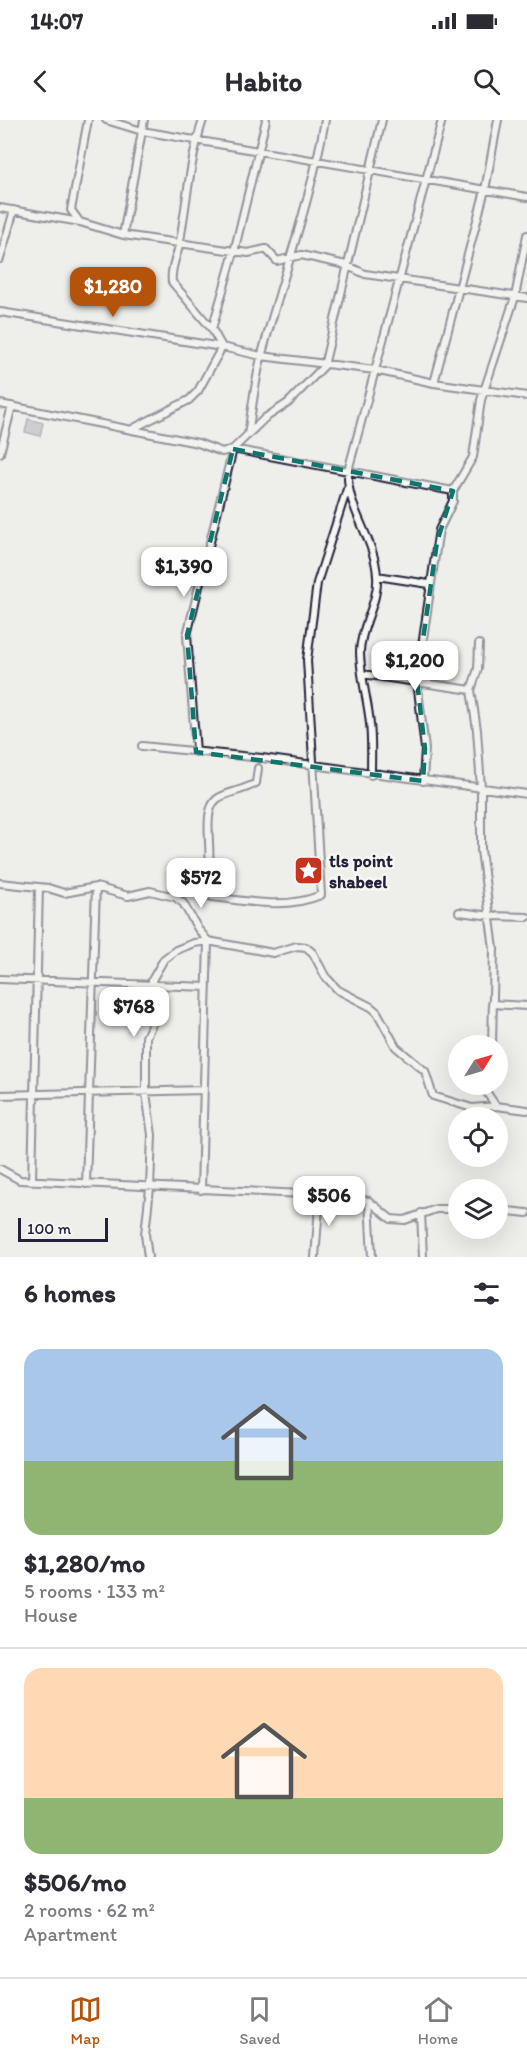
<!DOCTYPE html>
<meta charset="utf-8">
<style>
body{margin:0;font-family:Itim,sans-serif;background:#f7f7f7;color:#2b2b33;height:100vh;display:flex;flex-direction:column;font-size:22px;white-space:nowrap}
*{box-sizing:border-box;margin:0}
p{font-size:20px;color:#7c7c81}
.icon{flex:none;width:33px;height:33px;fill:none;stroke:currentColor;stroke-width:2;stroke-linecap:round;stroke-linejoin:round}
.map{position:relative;height:1137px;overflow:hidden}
.drawer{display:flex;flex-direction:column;background:#fff;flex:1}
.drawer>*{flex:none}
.needle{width:39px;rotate:53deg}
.tools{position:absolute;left:448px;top:915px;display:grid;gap:12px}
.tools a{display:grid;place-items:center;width:60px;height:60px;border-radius:50%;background:#fff;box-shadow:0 6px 24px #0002;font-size:30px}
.scale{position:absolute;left:18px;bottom:15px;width:90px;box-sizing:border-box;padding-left:6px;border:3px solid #22223b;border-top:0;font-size:16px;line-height:21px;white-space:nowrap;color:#22223b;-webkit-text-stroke:4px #f6f6f2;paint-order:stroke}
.price{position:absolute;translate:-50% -51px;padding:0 14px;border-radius:12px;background:#fff;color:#222;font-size:20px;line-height:39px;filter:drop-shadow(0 2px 3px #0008)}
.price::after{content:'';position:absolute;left:50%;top:36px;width:18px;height:14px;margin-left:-9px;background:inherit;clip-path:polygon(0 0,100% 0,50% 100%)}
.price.selected{background:#b45309;color:#fff}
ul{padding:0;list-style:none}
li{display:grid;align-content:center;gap:12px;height:318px;padding:0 24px}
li+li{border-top:2px solid #e1e1e2}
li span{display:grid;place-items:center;height:186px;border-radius:18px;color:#555}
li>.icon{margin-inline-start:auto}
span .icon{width:108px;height:108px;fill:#fffc;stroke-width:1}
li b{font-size:26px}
h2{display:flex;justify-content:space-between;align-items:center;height:72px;padding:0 24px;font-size:26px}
.status{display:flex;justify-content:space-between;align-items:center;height:42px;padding:0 30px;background:#fff;direction:ltr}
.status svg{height:16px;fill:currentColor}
header{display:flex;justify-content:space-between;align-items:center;height:78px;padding:0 24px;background:#fff;font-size:27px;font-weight:700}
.dock{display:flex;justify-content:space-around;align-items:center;height:84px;border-top:2px solid #e1e1e2;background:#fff;font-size:16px;color:#7c7c81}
.dock a{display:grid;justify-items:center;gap:3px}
.dock .selected{color:#b45309}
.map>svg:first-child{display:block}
</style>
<div class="status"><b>14:07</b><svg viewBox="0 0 49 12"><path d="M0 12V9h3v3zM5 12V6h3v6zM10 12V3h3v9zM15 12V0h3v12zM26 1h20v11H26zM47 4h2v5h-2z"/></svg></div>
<header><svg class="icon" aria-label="back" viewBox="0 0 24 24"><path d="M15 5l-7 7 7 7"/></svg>Habito<svg class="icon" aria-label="search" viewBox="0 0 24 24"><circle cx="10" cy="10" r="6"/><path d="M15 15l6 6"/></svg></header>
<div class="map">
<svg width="527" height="1137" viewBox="0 0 527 1137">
<rect width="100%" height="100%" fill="#eeeeeb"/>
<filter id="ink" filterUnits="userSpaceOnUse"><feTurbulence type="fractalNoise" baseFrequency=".0167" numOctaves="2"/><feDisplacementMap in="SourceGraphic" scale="12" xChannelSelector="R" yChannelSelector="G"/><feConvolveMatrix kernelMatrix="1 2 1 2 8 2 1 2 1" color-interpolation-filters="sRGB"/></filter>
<g filter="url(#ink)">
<path fill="#a7a7af" stroke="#727281" stroke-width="1.5" d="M28,299L43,303L40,316L25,312Z"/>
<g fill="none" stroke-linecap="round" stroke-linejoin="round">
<defs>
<path id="minor" d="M106,0L142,11L527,77
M203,0C190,39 187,80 180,121C178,135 170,147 172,162L212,209L222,227L261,236L375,250L434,263L527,276
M0,88L80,102L123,115L248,133L266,129L277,141L301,135L346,145L365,154L527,178
M79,101L71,90L88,0
M123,115L144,0
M0,139L14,90
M0,192L222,227L198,271L189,280L134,308
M212,209L234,132L266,0
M434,263L485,70L498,0
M0,284L198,323L222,332L233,329L265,298L288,283L324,246L382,0
M248,315C252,289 255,260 262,234C283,156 311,80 325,0
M0,333L12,286
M377,456L429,464
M479,524L478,549L471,570L477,610L481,668V730L494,829L492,926
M362,554L471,570
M142,626L262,638L527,674
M196,632L187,515L233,329L453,371
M371,655C371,638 372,621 370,604C368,580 360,556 360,531C361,505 379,482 377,456C375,418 346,389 348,351L442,0
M423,661L425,629L417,561L437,422L439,410L453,381V371L473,337L481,280L515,177L527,115
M0,763L48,768L64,773L96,767L128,776L150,771L175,777L183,783L198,809L208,821L201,1070
M175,777L192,764L205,762C217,739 199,693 217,679C226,672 243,671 256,663L258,648
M212,777C249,781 285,790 321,775L307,540L317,463L347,369
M459,792L492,796L527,797
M0,859L207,867
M492,884L527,886
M487,964V973L496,986L527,990
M0,975L204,970
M0,1049L20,1060L342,1076L369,1081L391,1099L405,1100L436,1089H459
M32,1061L39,767
M86,1064L96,767
M369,1081L372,1137
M498,1090L527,1093
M421,1093L423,1137
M148,1137L145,1114L150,1068L152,1015L146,973V917L157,893L152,860L164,839L176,830L194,823L208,821L273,833L297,826L306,827L313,833L325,856L338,870L371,887L377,892L396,927L425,951L433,976L472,988L496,986
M315,1137L320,1075"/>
</defs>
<use href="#minor" stroke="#22223b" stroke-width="10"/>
<use href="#minor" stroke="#f6f6f2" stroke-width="6"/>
</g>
</g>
<path d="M0 0H527V1137H0ZM233,329L453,371L437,422L417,561L425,629L423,661L196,632L187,515Z" fill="#eeeeeb" fill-opacity=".55" fill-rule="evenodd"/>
<path fill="none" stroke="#0f766e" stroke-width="4.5" stroke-dasharray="12 8" stroke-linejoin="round" d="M233,329L453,371L437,422L417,561L425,629L423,661L196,632L187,515Z"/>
<defs>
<symbol id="sight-square" viewBox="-11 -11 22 22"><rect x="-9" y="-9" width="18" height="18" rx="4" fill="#c8321e" stroke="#f6f6f2"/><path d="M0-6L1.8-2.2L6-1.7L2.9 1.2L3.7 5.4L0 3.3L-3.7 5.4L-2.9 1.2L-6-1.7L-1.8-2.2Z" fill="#fff"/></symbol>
</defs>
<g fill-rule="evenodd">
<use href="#sight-square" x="292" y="734" width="33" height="33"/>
</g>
<g text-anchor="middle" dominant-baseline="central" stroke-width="5" stroke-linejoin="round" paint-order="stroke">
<g font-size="18" font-weight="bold" fill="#22223b" stroke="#f6f6f2" text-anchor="start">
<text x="329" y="741">tls point<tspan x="329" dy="21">shabeel</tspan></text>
</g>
</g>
</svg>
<div class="tools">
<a><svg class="needle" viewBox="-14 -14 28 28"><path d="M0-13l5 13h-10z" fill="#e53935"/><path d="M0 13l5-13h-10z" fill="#7c7c81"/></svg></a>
<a><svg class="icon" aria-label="locate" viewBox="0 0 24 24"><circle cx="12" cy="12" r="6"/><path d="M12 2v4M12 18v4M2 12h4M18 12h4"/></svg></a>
<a><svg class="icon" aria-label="layers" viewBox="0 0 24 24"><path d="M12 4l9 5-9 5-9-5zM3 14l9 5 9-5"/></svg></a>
</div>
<div class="scale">100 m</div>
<b class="price selected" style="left:113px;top:198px">$1,280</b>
<b class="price" style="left:184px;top:478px">$1,390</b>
<b class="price" style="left:415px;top:572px">$1,200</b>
<b class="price" style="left:201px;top:789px">$572</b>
<b class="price" style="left:134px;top:918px">$768</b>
<b class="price" style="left:329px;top:1107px">$506</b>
</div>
<section class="drawer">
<h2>6 homes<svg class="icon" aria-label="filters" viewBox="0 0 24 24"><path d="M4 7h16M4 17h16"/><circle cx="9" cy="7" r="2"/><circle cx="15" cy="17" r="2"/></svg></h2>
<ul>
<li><span style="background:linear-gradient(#a9c7e8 60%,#8fb573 0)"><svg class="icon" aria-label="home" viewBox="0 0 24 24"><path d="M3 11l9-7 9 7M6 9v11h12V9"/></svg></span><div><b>$1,280/mo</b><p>5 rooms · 133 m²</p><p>House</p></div></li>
<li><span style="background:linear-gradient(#ffd9b3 70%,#8fb573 0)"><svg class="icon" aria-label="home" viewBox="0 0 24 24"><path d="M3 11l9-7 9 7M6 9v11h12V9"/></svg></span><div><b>$506/mo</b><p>2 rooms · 62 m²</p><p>Apartment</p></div></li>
</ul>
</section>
<nav class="dock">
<a class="selected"><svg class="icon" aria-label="map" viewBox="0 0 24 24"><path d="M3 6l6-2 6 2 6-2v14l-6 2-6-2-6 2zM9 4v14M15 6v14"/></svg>Map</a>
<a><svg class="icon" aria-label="saved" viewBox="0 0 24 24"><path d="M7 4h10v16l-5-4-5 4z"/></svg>Saved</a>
<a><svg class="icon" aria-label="home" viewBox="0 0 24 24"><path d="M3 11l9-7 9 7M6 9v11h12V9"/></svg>Home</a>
</nav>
